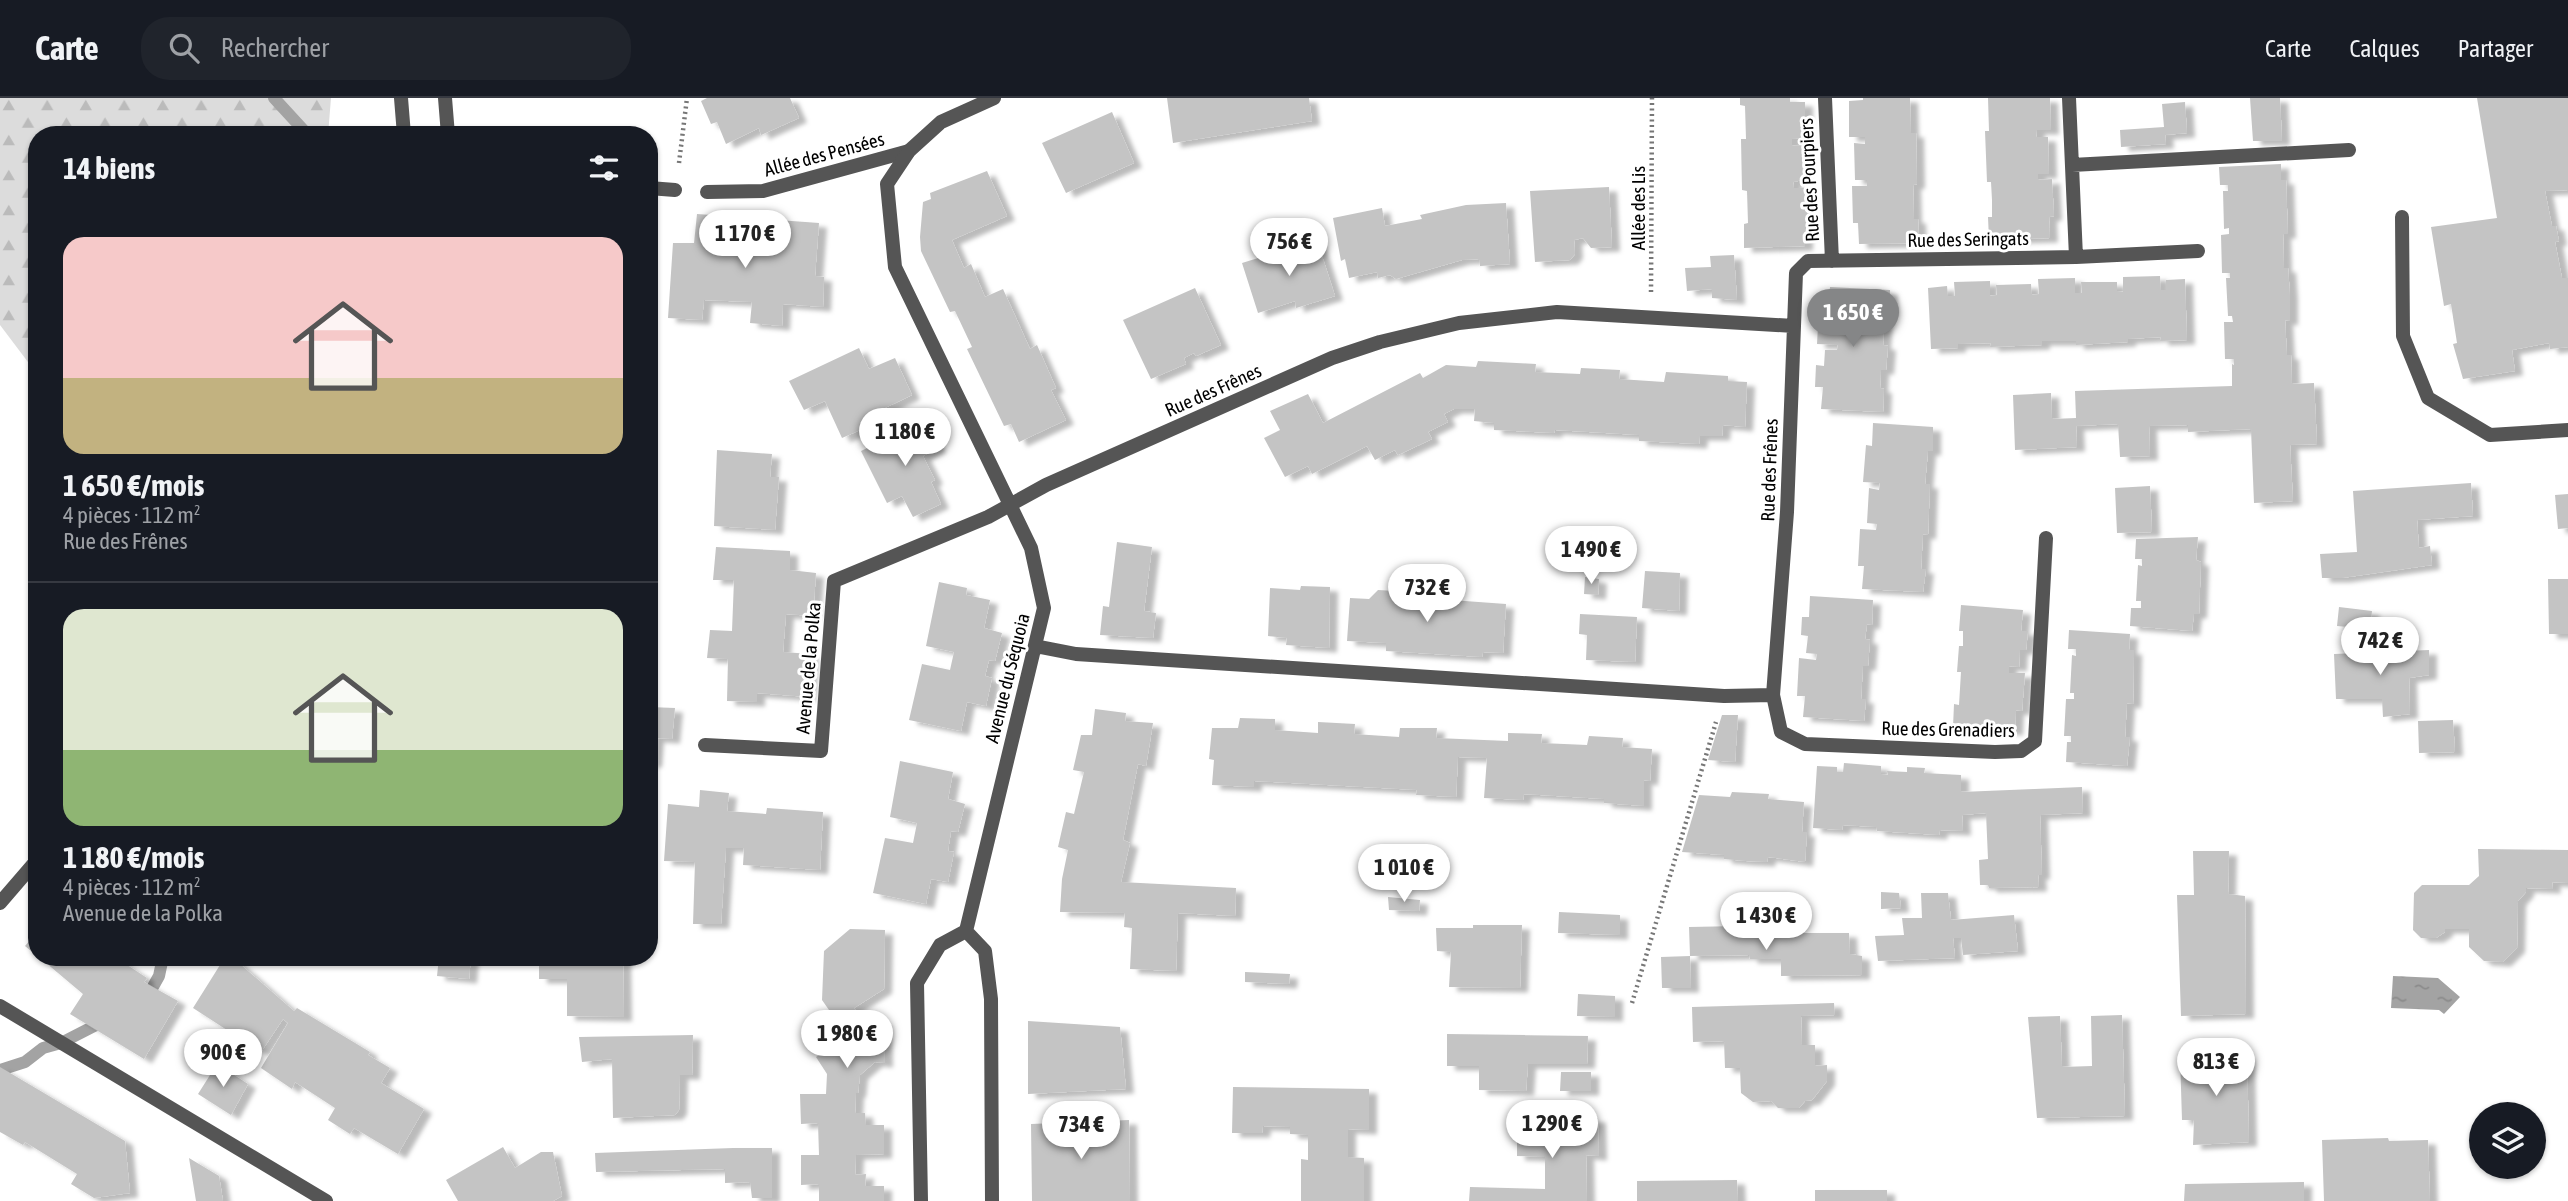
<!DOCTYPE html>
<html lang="fr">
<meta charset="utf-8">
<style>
body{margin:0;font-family:"Asap Condensed",sans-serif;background:#20242c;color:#f1f3f6;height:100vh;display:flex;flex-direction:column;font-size:26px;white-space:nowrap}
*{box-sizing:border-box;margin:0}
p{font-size:23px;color:#9ea1a6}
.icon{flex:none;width:38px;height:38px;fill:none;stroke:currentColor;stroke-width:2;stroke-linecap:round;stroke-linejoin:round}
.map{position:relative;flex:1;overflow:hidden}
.details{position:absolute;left:28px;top:28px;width:630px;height:840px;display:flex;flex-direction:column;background:#171b24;border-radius:28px;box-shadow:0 2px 5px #0004}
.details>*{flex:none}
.controls{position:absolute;left:2469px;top:1004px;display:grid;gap:14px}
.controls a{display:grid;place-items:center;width:77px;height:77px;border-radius:50%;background:#171b24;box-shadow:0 2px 5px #0004;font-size:35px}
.price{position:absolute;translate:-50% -60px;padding:0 16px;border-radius:24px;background:#fff;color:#222;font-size:23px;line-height:46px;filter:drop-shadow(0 2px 4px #0008)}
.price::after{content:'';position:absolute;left:50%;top:42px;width:21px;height:16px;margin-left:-10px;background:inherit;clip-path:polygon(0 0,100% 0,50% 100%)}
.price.current{background:#858687;color:#fff}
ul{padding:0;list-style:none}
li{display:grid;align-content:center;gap:14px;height:371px;padding:0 35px}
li+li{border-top:2px solid #363941}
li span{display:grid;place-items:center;height:217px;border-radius:21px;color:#555}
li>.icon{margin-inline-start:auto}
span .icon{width:126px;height:126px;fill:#fffc;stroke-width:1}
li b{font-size:30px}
h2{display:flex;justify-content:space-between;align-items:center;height:84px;padding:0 35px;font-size:30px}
header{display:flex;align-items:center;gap:42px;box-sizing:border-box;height:98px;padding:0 35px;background:#171b24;border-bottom:2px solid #363941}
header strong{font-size:33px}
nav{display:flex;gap:38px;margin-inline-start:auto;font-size:24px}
.search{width:490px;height:63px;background:#20242c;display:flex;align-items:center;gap:18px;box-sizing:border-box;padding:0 24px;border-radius:28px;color:#9ea1a6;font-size:26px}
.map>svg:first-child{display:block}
</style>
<header>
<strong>Carte</strong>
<div class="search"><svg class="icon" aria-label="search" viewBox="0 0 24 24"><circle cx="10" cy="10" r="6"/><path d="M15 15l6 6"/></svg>Rechercher</div>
<nav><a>Carte</a><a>Calques</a><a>Partager</a></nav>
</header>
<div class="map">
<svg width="2568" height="1103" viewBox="0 0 2568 1103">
<defs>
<pattern id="forest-firs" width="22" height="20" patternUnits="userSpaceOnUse" patternTransform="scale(1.75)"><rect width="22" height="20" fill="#dcdcdc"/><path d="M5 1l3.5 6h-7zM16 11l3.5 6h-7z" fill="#bbb"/></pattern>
<pattern id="water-ripples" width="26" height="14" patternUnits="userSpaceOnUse" patternTransform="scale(1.75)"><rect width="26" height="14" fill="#a3a3a3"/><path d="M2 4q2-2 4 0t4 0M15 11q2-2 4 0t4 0" fill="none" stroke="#8b8b8b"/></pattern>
<filter id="shadow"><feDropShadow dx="8" dy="4.5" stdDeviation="2" flood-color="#0004"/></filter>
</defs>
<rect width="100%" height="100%" fill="#fff"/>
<path fill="url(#forest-firs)" d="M0,0H331L328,37H37V276L0,227Z"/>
<path fill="url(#water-ripples)" d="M2393,878L2438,880L2460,899L2444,916L2439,912L2391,910Z"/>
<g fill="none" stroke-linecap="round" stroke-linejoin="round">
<path stroke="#a3a3a3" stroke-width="12" d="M274,0L308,37
M145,903L159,878L163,859
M0,972L25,964L43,950L61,945L106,922"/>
</g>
<path fill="#c4c4c4" filter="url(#shadow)" d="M707,0H790L799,20L761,37L759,30L726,46L717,24L711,26L701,3Z
M1167,0H1309L1312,23L1173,45Z
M1740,0H1790V4H1805V40L1792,41V48L1802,47L1803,82L1793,84L1794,90H1807L1808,126H1805V148L1744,150V126L1748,125L1747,93L1742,92L1741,41H1746L1745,8L1740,7Z
M1863,0H1910L1911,35H1916L1917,86L1913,87L1914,121H1918L1919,145L1859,146L1858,125H1853L1852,88H1867V82H1855L1854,45L1865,46V39H1849V3L1863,2Z
M1988,0H2050L2051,32H2037L2036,39H2048L2049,76H2038V82L2052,81L2054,118L2049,119L2050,140L1989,142L1988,119H1992V102L1991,84H1987L1985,33H1989Z
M2250,0H2280L2282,43H2253Z
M2477,0H2568V92L2545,93L2552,128H2556L2559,143L2555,144L2562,180H2568V249L2550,251L2549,245L2512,252L2515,273L2463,281L2453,246L2457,245L2451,206L2444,208L2431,129L2497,120Z
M2185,4L2187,35L2165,37L2166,46L2121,49L2120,32L2164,29L2162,6Z
M1112,14L1134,65L1066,95L1042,45Z
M2281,66V82H2286L2287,110L2288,136H2283L2284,170H2288L2290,197V223L2285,222L2287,257H2291L2292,286L2314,285L2317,346L2290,347L2293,403L2254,405L2251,331L2188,334V327L2149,328L2150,358L2120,359L2118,326L2076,328L2077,349L2015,352L2013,297L2051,295L2052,321L2076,320L2075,293L2232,288V266L2234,267V261H2225L2224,224H2233L2232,218H2228L2226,180H2230V175H2222L2221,137L2229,136V130L2224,131L2223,93H2228V87H2220L2219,69Z
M987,73L1007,118L952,142L964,170L971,166L985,199L1003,191L1030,251L1037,247L1056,290L1051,292L1066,322L1019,344L1011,326L1004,328L967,251L972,249L955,213L950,214L921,153L920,139L923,104L931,101L930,95Z
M1609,89L1612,149L1591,150L1583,140L1574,142L1575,156L1570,162L1535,164L1530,93Z
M1506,105L1510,166L1480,168L1479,161L1462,162L1396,181L1390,177L1378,180L1377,174L1349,180L1345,161L1341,163L1333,120L1382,110L1385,128L1422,121L1420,117L1466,107Z
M697,116L740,119L738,149L775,152L778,122L819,125L815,178L824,179L823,209L783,206L782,228L750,225L752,204L704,202L702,222L668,220L673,145H694Z
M1317,142L1335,198L1296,210L1295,203L1258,215L1242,165Z
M1734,157L1737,202L1712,200V191L1687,193L1685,170L1711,169L1710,158Z
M2160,178L2161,192H2166V182L2185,181L2187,242L2160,243L2161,239L2128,241V244L2076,247V243H2042V247L1990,249L1991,245L1958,246V250L1931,251L1928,190L1947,188L1948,198H1955L1954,184L1990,183V198L1997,197L1996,187L2031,186L2032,197L2039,196L2038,181L2075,180V195H2082L2081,184H2117V193L2123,194V179Z
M1830,189L1890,192V213L1885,214L1883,247L1888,248L1886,272H1881L1880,290L1884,291L1883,314L1821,311L1823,289H1815L1816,267L1824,268L1825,252H1837L1838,247L1817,246L1819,210L1828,211Z
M1195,190L1221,247L1196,258L1194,255L1184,260L1186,266L1151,281L1123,222Z
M859,250L869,271L895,260L912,297L866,319L869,328L842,340L825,303L804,312L789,283Z
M1478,263L1536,266L1535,274L1580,276L1581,270L1620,272L1619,281L1664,284L1666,274L1728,278V283L1747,284L1745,329L1723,327L1722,338H1700L1699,346L1639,343V337L1555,332L1554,335L1494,332V325L1474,323L1475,311H1454L1444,316L1448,324L1428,334L1432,341L1398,357L1395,352L1375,362L1367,348L1312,376L1308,368L1285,379L1264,340L1280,332L1270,313L1308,296L1323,325L1420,275L1423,280L1446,267L1476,269Z
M925,322L938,350L923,358L935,382L931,384L941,406L913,419L902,398L887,405L861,353Z
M1873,325L1933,329V353H1928L1925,386H1930L1928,437L1923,436L1921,471H1926L1923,494L1862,491L1864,468H1858L1860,431L1876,432L1877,426L1867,425L1869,390L1879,392L1880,385L1863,384L1866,347L1872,348Z
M717,352L772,356L770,379H779L775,432L714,428Z
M2471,385L2473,418L2417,422L2419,450L2430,448L2432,467L2342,480H2322L2320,456L2357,454L2353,393Z
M2150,388L2152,434L2117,435L2115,390Z
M2568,396V430L2558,431L2555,397Z
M2198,439L2196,462L2201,464L2199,516H2194L2192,533L2130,528L2131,510H2141V503H2136L2138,467L2142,468V461H2135L2136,441Z
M1117,444L1152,449L1144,513L1156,515L1153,540L1100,537L1103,508L1109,509Z
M716,449L790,453V472L816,475L813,518L786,516L783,554L811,556L808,599L757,595V604L727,603L728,561L707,560L710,532L732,533L734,482H713Z
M1645,473L1680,475L1679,513L1642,510Z
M1585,479L1599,481L1598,497L1584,496Z
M2548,481H2568V536H2549Z
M939,484L967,490L966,497L990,502L984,530L1002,535L995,563L989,562L985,578L992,580L986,608L967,604L961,633L909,622L922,566L950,572L954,554L926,548Z
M1301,488L1330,489L1329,550L1286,547L1287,540L1268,538L1270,490L1300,492Z
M1378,492L1430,495L1429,505L1451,507V502L1506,506L1503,555L1483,554L1482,559L1386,553V545L1347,543L1350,500L1369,501Z
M1810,498L1873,502L1872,527L1867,526L1865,541L1870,542L1868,568H1863L1861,601H1866L1864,623L1803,619L1805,598H1797L1799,560L1816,562L1817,556L1806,555L1808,538L1801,537L1802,519H1809Z
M1961,507L2023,512L2021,533H2028L2026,552H2020L2019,569L2009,568V575H2025L2022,613L2016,612L2015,633L1953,629L1954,606L1959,607L1961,574H1957L1959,548H1963V533H1959Z
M2339,509L2372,513L2370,531L2337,528Z
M1580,516L1637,519L1635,564L1586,562L1587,537L1579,536Z
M2069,532L2130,536L2129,552H2134V558L2133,606L2127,605L2125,639H2130L2127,668L2066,664L2067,644H2071V638H2064L2066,601H2074V595H2070L2072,557L2076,558V551H2068Z
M2429,552V577L2409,580L2410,616L2383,619L2382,601H2336L2334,556Z
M649,609L675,610L672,641L656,640L654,665H649Z
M1095,611L1126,615L1125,623L1153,625L1146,668L1138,666L1123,742L1130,745L1121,784L1236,790L1235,818L1178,815L1176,873L1130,871L1132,830L1124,829L1125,815L1060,814L1062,781L1068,752L1058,749L1066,714L1074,716L1084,674L1073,672L1081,637H1092Z
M1722,617H1738L1735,664L1708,662Z
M1240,620L1275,621V632L1318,635V624L1355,626L1354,636L1399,639L1400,630H1437L1436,640L1508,643V635L1542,636L1541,645L1587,647L1589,638L1623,640L1622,649L1652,651L1650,683L1644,682V708L1604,705V701L1524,696L1523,702L1484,700L1487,660L1458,659L1456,699L1416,697L1417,692L1254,683V689L1212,687L1214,662L1209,661L1212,630H1238Z
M2453,622L2455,654L2419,655L2418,623Z
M900,663L953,674L948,701L965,706L958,734L951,733L948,753L954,754L948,784L931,781L926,806L873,795L885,740L913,745L917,725L890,719Z
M1844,665L1881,668V676L1888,677L1887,673L1907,674V669L1925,670L1924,675L1961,677V694L2082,689L2083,715L2040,717L2042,777H2038L2039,789L1989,790L1988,787H1980L1979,762L1988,761L1986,715L1962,717L1963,733L1940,732L1939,737L1877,733L1876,729L1859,728L1843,727L1842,732L1813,730L1817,668L1837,669V674H1843Z
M700,692L729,695L727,713L766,716L767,710L823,714L820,772L743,767L744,750H726L721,826H693L695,764L664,763L668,706L699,709Z
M1732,694L1769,696L1768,701L1804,704L1802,734H1807L1805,764L1768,759L1767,764L1746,763L1724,761V757L1682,754L1699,697L1730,699Z
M2478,751L2568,752V785L2552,784L2553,791L2526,790V794L2518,803L2517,850L2503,864L2484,863L2469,849V831H2445V834L2436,840H2421L2413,832L2414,795L2422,787H2469L2479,778Z
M2193,753H2229L2228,796L2245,798L2246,916L2181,918L2177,797H2194Z
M1881,794L1899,795L1901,810L1881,811Z
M1921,795H1948L1951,822L2014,817L2018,853L1963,857L1961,840H1953L1955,860L1878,863L1875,838L1904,837L1902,820H1922Z
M1388,799L1420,802L1419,813L1389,812Z
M1559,814L1620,817V837L1558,835Z
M1473,827H1522L1520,890L1449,889L1451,854L1437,853L1436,830H1473Z
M1740,828L1781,829L1780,835H1849L1850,856L1862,858V877L1781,878V861H1750L1749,857L1690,858L1691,890H1662L1661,859L1690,858L1689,829Z
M850,831L885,832L884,891L854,910L864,924H884L885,965L875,964L860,977L858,995H856L855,1015H865L866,1027H884V1056L856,1057L855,1077L866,1076L865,1088H884V1103H819V1086L801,1087V1057H819L818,1025L801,1026L800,996H826L827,976L816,959L829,951L819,935L836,922L822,902L824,853Z
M37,834V858L25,848Z
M39,859H115L147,880L144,884L178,903L144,961L70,916L83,896Z
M225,859H232L294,913L297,910L370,954L368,957L390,970L381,985L424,1011L398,1056L354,1030L350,1036L328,1022L335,1010L295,984L292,991L261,970L288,925L283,921L261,954L193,910Z
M439,859H471L469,881L437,878Z
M539,859H623L624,919L567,918V881H539Z
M1245,874L1290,876L1289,886L1245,884Z
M1578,896L1615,898V919L1577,918Z
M1834,905L1835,917L1801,918L1802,947H1815V968L1827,967V983L1812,1002L1805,1003L1799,1010H1778L1771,1003L1753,1004L1741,995L1740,970H1725L1724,943L1693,944L1692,909Z
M2122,917L2125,1018L2037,1020L2028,919L2060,918L2062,969L2092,968L2091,918Z
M1028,923L1120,929L1126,991L1028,996Z
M1447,936L1588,938L1587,966H1528L1526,993L1479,992V968H1447Z
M693,937L692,977H680L679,1012L675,1017L613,1020L612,961L582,964L579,939Z
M2180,958H2247L2249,1044L2193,1047L2194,1022H2182Z
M217,966L248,986L231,1017L198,996Z
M0,969L125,1043L130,1095L94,1100L71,1086L77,1076L25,1044L23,1047L0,1034Z
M1561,974H1591V993H1560Z
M1233,989L1369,991V1032L1348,1031V1059L1364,1060V1103H1301V1061L1308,1062V1037L1290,1036V1029L1263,1028L1262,1035H1232Z
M1517,1020H1598L1599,1058L1586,1057L1587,1103H1469L1470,1089L1545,1091V1059L1517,1058Z
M1129,1022L1130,1103H1032L1031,1026Z
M2388,1040L2389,1043L2428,1042L2430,1103H2324L2322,1042Z
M503,1049L515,1070L541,1054H553L562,1098L553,1103H458L446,1082Z
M733,1050H772V1100H752L750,1084L725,1085V1071L596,1074L595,1055Z
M189,1060L219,1078L223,1103H196Z
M1737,1082L1738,1103H1637V1083Z
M2304,1084V1103H2184L2185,1086Z
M1815,1092H1887V1103H1815Z"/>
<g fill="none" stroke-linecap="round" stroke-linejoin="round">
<path stroke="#777" stroke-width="4.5" stroke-dasharray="2 3.5" stroke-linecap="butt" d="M679,65L687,0
M1651,194L1652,0
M1632,905L1716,624"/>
<path stroke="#555" stroke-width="14" d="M649,90L675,92
M707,94L763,93L909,53
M2402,119L2403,238L2428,300L2490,337L2568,332"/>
<path stroke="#555" stroke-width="14" d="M401,0L404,37
M445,0L448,37
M1825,0L1832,163
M2069,0L2076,159
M2072,67L2349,52
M1794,228L1796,175L1808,163L2076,159L2198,153
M1773,597L1781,634L1805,646L1995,654L2021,653L2035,643L2046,440
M705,647L821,653L834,483L988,419L1046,387L1332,260L1380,244L1459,225L1557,214L1794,228L1787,414L1773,597L1724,598L1076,556L1035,548
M0,805L37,762
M966,833L985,853L991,901L992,1103
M0,908L326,1103
M921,1103L917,885L940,847L966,833L1044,510L1031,450L895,169L887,86L909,53L941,24L994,0"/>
</g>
<g text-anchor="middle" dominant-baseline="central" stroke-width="6" stroke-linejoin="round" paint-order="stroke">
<g font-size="19" fill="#000" stroke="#fff">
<text transform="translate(824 56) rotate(-15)">Allée des Pensées</text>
<text transform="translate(1809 82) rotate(-93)">Rue des Pourpiers</text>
<text transform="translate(1638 110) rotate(-90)">Allée des Lis</text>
<text transform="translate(1968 141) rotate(-1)">Rue des Seringats</text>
<text transform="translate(1213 292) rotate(-24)">Rue des Frênes</text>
<text transform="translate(1769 372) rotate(-88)">Rue des Frênes</text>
<text transform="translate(808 570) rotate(-85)">Avenue de la Polka</text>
<text transform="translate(1007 580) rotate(-76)">Avenue du Séquoia</text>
<text transform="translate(1948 631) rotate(1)">Rue des Grenadiers</text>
</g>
</g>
</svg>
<div class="controls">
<a><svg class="icon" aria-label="layers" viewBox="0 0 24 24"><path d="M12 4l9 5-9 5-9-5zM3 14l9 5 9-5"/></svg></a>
</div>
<b class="price" style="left:745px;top:172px">1 170 €</b>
<b class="price" style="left:1289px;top:180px">756 €</b>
<b class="price current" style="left:1853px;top:251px">1 650 €</b>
<b class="price" style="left:905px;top:370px">1 180 €</b>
<b class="price" style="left:1591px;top:488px">1 490 €</b>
<b class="price" style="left:1427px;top:526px">732 €</b>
<b class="price" style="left:2380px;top:579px">742 €</b>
<b class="price" style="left:1404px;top:806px">1 010 €</b>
<b class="price" style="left:1766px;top:854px">1 430 €</b>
<b class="price" style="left:847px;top:972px">1 980 €</b>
<b class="price" style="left:223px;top:991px">900 €</b>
<b class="price" style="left:2216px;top:1000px">813 €</b>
<b class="price" style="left:1552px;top:1062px">1 290 €</b>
<b class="price" style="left:1081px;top:1063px">734 €</b>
<section class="details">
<h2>14 biens<svg class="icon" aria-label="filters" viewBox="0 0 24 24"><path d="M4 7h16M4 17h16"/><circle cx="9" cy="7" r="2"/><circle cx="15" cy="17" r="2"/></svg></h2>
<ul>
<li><span style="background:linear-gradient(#f6c9c9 65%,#c2b280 0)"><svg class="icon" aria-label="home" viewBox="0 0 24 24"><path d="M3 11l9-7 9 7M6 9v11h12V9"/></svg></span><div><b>1 650 €/mois</b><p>4 pièces · 112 m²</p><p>Rue des Frênes</p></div></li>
<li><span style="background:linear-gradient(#dfe7d0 65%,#8fb573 0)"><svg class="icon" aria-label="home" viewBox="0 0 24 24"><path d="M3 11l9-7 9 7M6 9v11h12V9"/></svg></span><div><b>1 180 €/mois</b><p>4 pièces · 112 m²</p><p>Avenue de la Polka</p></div></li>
</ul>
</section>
</div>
